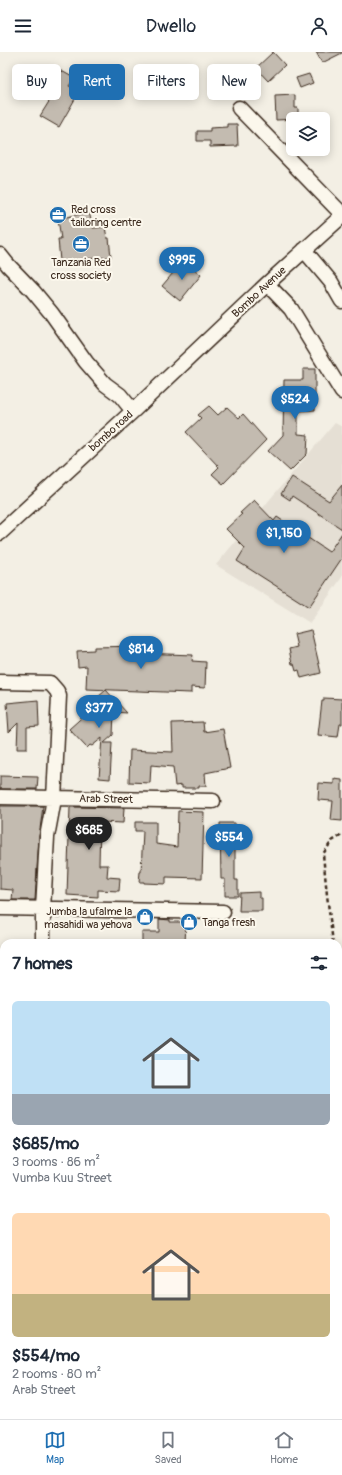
<!DOCTYPE html>
<meta charset="utf-8">
<style>
body{margin:0;font-family:Pangolin,sans-serif;background:#f2f2f3;color:#1f2937;height:100vh;display:flex;flex-direction:column;font-size:15px;white-space:nowrap}
*{box-sizing:border-box;margin:0}
p{font-size:13px;color:#747a83}
.icon{flex:none;width:22px;height:22px;fill:none;stroke:currentColor;stroke-width:2;stroke-linecap:round;stroke-linejoin:round}
.map{position:relative;flex:1;overflow:hidden}
.sheet{position:absolute;left:0px;top:887px;width:342px;height:480px;display:flex;flex-direction:column;background:#fff;border-radius:12px 12px 0 0;box-shadow:0 2px 10px #0003}
.sheet>*{flex:none}
.hud{position:absolute;left:12px;top:12px;width:318px;height:36px;display:flex;gap:8px}
.fabs{position:absolute;left:286px;top:60px;display:grid;gap:8px}
.fabs a{display:grid;place-items:center;width:44px;height:44px;border-radius:6px;background:#fff;box-shadow:0 2px 10px #0003;font-size:20px}
.price{position:absolute;translate:-50% -34px;padding:0 9px;border-radius:14px;background:#1f6fb2;color:#fff;font-size:13px;line-height:26px;filter:drop-shadow(0 1px 2px #0008)}
.price::after{content:'';position:absolute;left:50%;top:24px;width:12px;height:9px;margin-left:-6px;background:inherit;clip-path:polygon(0 0,100% 0,50% 100%)}
.price.selected{background:#222;color:#fff}
ul{padding:0;list-style:none}
li{display:grid;align-content:center;gap:8px;height:212px;padding:0 12px}
li span{display:grid;place-items:center;height:124px;border-radius:6px;color:#555}
li>.icon{margin-inline-start:auto}
span .icon{width:72px;height:72px;fill:#fffc;stroke-width:1}
li b{font-size:17px}
h2{display:flex;justify-content:space-between;align-items:center;height:48px;padding:0 12px;font-size:17px}
.tag{padding:0 14px;border-radius:6px;background:#fff;box-shadow:0 2px 10px #0003;font-size:14px;line-height:36px}
.tag.selected{background:#1f6fb2;color:#fff}
header{display:flex;justify-content:space-between;align-items:center;height:52px;padding:0 12px;background:#fff;font-size:18px;font-weight:600}
.menu{display:flex;justify-content:space-around;align-items:center;height:56px;border-top:1px solid #e0e1e3;background:#fff;font-size:11px;color:#747a83}
.menu a{display:grid;justify-items:center;gap:2px}
.menu .selected{color:#1f6fb2}
.map>svg:first-child{display:block}
</style>
<header><svg class="icon" aria-label="menu" viewBox="0 0 24 24"><path d="M4 6h16M4 12h16M4 18h16"/></svg>Dwello<svg class="icon" aria-label="person" viewBox="0 0 24 24"><circle cx="12" cy="8" r="4"/><path d="M4 21q1-7 8-7t8 7"/></svg></header>
<div class="map">
<svg width="342" height="1367" viewBox="0 0 342 1367">
<rect width="100%" height="100%" fill="#f3efe4"/>
<filter id="ink" filterUnits="userSpaceOnUse"><feTurbulence type="fractalNoise" baseFrequency=".025" numOctaves="2"/><feDisplacementMap in="SourceGraphic" scale="8" xChannelSelector="R" yChannelSelector="G"/><feConvolveMatrix kernelMatrix="1 2 1 2 8 2 1 2 1" color-interpolation-filters="sRGB"/></filter>
<g filter="url(#ink)">
<path fill="#e5dfd4" d="M335,371L342,375V525L310,571L216,513L271,446Z"/>
<path fill="#c3bbb0" stroke="#3b2a1e" d="M273,0L285,13L268,29L256,16Z
M316,0H342V1L322,11Z
M58,17L74,26L69,34L79,40L59,75L40,64L50,48L43,44Z
M309,22L313,31L300,36L296,26Z
M295,43V56H298V67L276,68L275,44Z
M227,72H237L238,94L210,95V89H197V79H210V76L227,75Z
M89,160L93,176L105,175L107,186H109L111,205L60,209L58,187H61L58,167Z
M184,208L201,223L180,249L162,234Z
M303,317H315V358L298,359V382L308,383L307,402L290,419L268,399L283,383L284,328H303Z
M209,354L218,363L227,355L239,366L243,362L266,388L223,432L212,422L219,415L186,380L201,366L198,363Z
M292,425L329,449L342,433V477L292,444L290,448L281,442Z
M254,448L274,469L277,465L329,500L342,481V506L309,555L237,509L245,496L226,477L242,462L240,461Z
M311,578L321,621L301,626L299,618L296,619L294,612H292L289,597L297,595L294,582Z
M141,594V601L193,603L192,609L206,610L205,636L191,635V641L86,637L87,614L78,615L77,599L94,598V595Z
M106,638L127,661L114,660L113,683L104,691H112L110,727L99,726L102,686L92,694L90,693L87,696L69,677L88,660L89,653Z
M324,646L342,647V672H340L338,685L318,683L322,649H324Z
M38,648L39,674L27,675V697H17L18,671L9,680L7,651Z
M203,670L204,680L223,677L230,716L205,721L206,734H199V736H182V733L175,734L173,715L151,713L150,731L129,730L130,698L173,700L172,671Z
M0,724L38,725L37,737H0Z
M334,727L342,728V769L331,768L333,749L318,748L319,731L334,732Z
M0,754H43L39,785L35,848H12L13,838L0,837Z
M70,755L124,756L123,771L100,770L99,813H108L107,825L120,826L119,839L98,838V845L67,843Z
M178,759L204,760L202,826L166,825V832L144,831V830H139L140,820H141L143,779H135V770H156V792L177,795Z
M220,771H235V828H238V844H225V827H221Z
M259,840V846H262V859H239L240,841Z
M159,867L170,868V870H186L185,891H142V880H159Z"/>
<g fill="none" stroke-linecap="round" stroke-linejoin="round">
<defs>
<path id="minor" d="M239,56L342,162
M304,198L331,230L342,249
M0,203L8,213L33,239L52,262L86,310L105,332L120,343L133,359
M267,232L291,257L342,340
M0,481L133,359L267,232L342,164
M0,630L50,631L57,639L59,644L54,747L47,785L43,857V891
M0,745L213,749
M0,856L223,860
M0,1025H4
M338,1311L342,1312"/>
<path id="major" d="M0,1144H4
M338,1147H342"/>
</defs>
<use href="#minor" stroke="#3b2a1e" stroke-width="17"/>
<use href="#major" stroke="#3b2a1e" stroke-width="21"/>
<path stroke="#3b2a1e" stroke-width="2.5" stroke-dasharray="4 3" stroke-linecap="butt" d="M333,891L327,843L323,802L332,789L342,783
M178,1363L179,1367"/>
<use href="#minor" stroke="#fbf7ec" stroke-width="14"/>
<use href="#major" stroke="#fbf7ec" stroke-width="18"/>
</g>
</g>
<defs>
<symbol id="office-disc" viewBox="-11 -11 22 22"><circle r="9.5" fill="#1f6fb2" stroke="#fbf7ec"/><path d="M-6-3h4V-5.5h4V-3h4V5H-6ZM-1-4.5V-3h2v-1.5ZM-6 0V1H6V0Z" fill="#fff"/></symbol>
<symbol id="shop-disc" viewBox="-11 -11 22 22"><circle r="9.5" fill="#1f6fb2" stroke="#fbf7ec"/><path d="M-5-2.5h2.3a2.7 3.5 0 0 1 5.4 0H5L5.5 6h-11ZM-1.5-2.5h3a1.5 2.3 0 0 0-3 0Z" fill="#fff"/></symbol>
</defs>
<g fill-rule="evenodd">
<use href="#office-disc" x="48" y="153" width="20" height="20"/>
<use href="#office-disc" x="71" y="182" width="20" height="20"/>
<use href="#shop-disc" x="135" y="855" width="20" height="20"/>
<use href="#shop-disc" x="179" y="860" width="20" height="20"/>
</g>
<g text-anchor="middle" dominant-baseline="central" stroke-width="4" stroke-linejoin="round" paint-order="stroke">
<g font-size="11" fill="#3b2a1e" stroke="#fbf7ec" text-anchor="start">
<text x="71" y="157">Red cross<tspan x="71" dy="13">tailoring centre</tspan></text>
<text x="81" y="210" text-anchor="middle">Tanzania Red<tspan x="81" dy="13">cross society</tspan></text>
<text x="132" y="859" text-anchor="end">Jumba la ufalme la<tspan x="132" dy="13">masahidi wa yehova</tspan></text>
<text x="202" y="870">Tanga fresh</text>
</g>
<g font-size="11" fill="#3b2a1e" stroke="#fbf7ec">
<text transform="translate(259 240) rotate(-43)">Bombo Avenue</text>
<text transform="translate(111 379) rotate(-42)">bombo road</text>
<text transform="translate(106 747) rotate(1)">Arab Street</text>
</g>
</g>
</svg>
<div class="fabs">
<a><svg class="icon" aria-label="layers" viewBox="0 0 24 24"><path d="M12 4l9 5-9 5-9-5zM3 14l9 5 9-5"/></svg></a>
</div>
<b class="price" style="left:182px;top:229px">$995</b>
<b class="price" style="left:295px;top:368px">$524</b>
<b class="price" style="left:284px;top:502px">$1,150</b>
<b class="price" style="left:141px;top:618px">$814</b>
<b class="price" style="left:99px;top:677px">$377</b>
<b class="price selected" style="left:89px;top:799px">$685</b>
<b class="price" style="left:229px;top:806px">$554</b>
<div class="hud">
<a class="tag">Buy</a>
<a class="tag selected">Rent</a>
<a class="tag">Filters</a>
<a class="tag">New</a>
</div>
<section class="sheet">
<h2>7 homes<svg class="icon" aria-label="filters" viewBox="0 0 24 24"><path d="M4 7h16M4 17h16"/><circle cx="9" cy="7" r="2"/><circle cx="15" cy="17" r="2"/></svg></h2>
<ul>
<li><span style="background:linear-gradient(#bfe0f5 75%,#9aa5b1 0)"><svg class="icon" aria-label="home" viewBox="0 0 24 24"><path d="M3 11l9-7 9 7M6 9v11h12V9"/></svg></span><div><b>$685/mo</b><p>3 rooms · 86 m²</p><p>Vumba Kuu Street</p></div></li>
<li><span style="background:linear-gradient(#ffd9b3 65%,#c2b280 0)"><svg class="icon" aria-label="home" viewBox="0 0 24 24"><path d="M3 11l9-7 9 7M6 9v11h12V9"/></svg></span><div><b>$554/mo</b><p>2 rooms · 80 m²</p><p>Arab Street</p></div></li>
</ul>
</section>
</div>
<nav class="menu">
<a class="selected"><svg class="icon" aria-label="map" viewBox="0 0 24 24"><path d="M3 6l6-2 6 2 6-2v14l-6 2-6-2-6 2zM9 4v14M15 6v14"/></svg>Map</a>
<a><svg class="icon" aria-label="saved" viewBox="0 0 24 24"><path d="M7 4h10v16l-5-4-5 4z"/></svg>Saved</a>
<a><svg class="icon" aria-label="home" viewBox="0 0 24 24"><path d="M3 11l9-7 9 7M6 9v11h12V9"/></svg>Home</a>
</nav>
